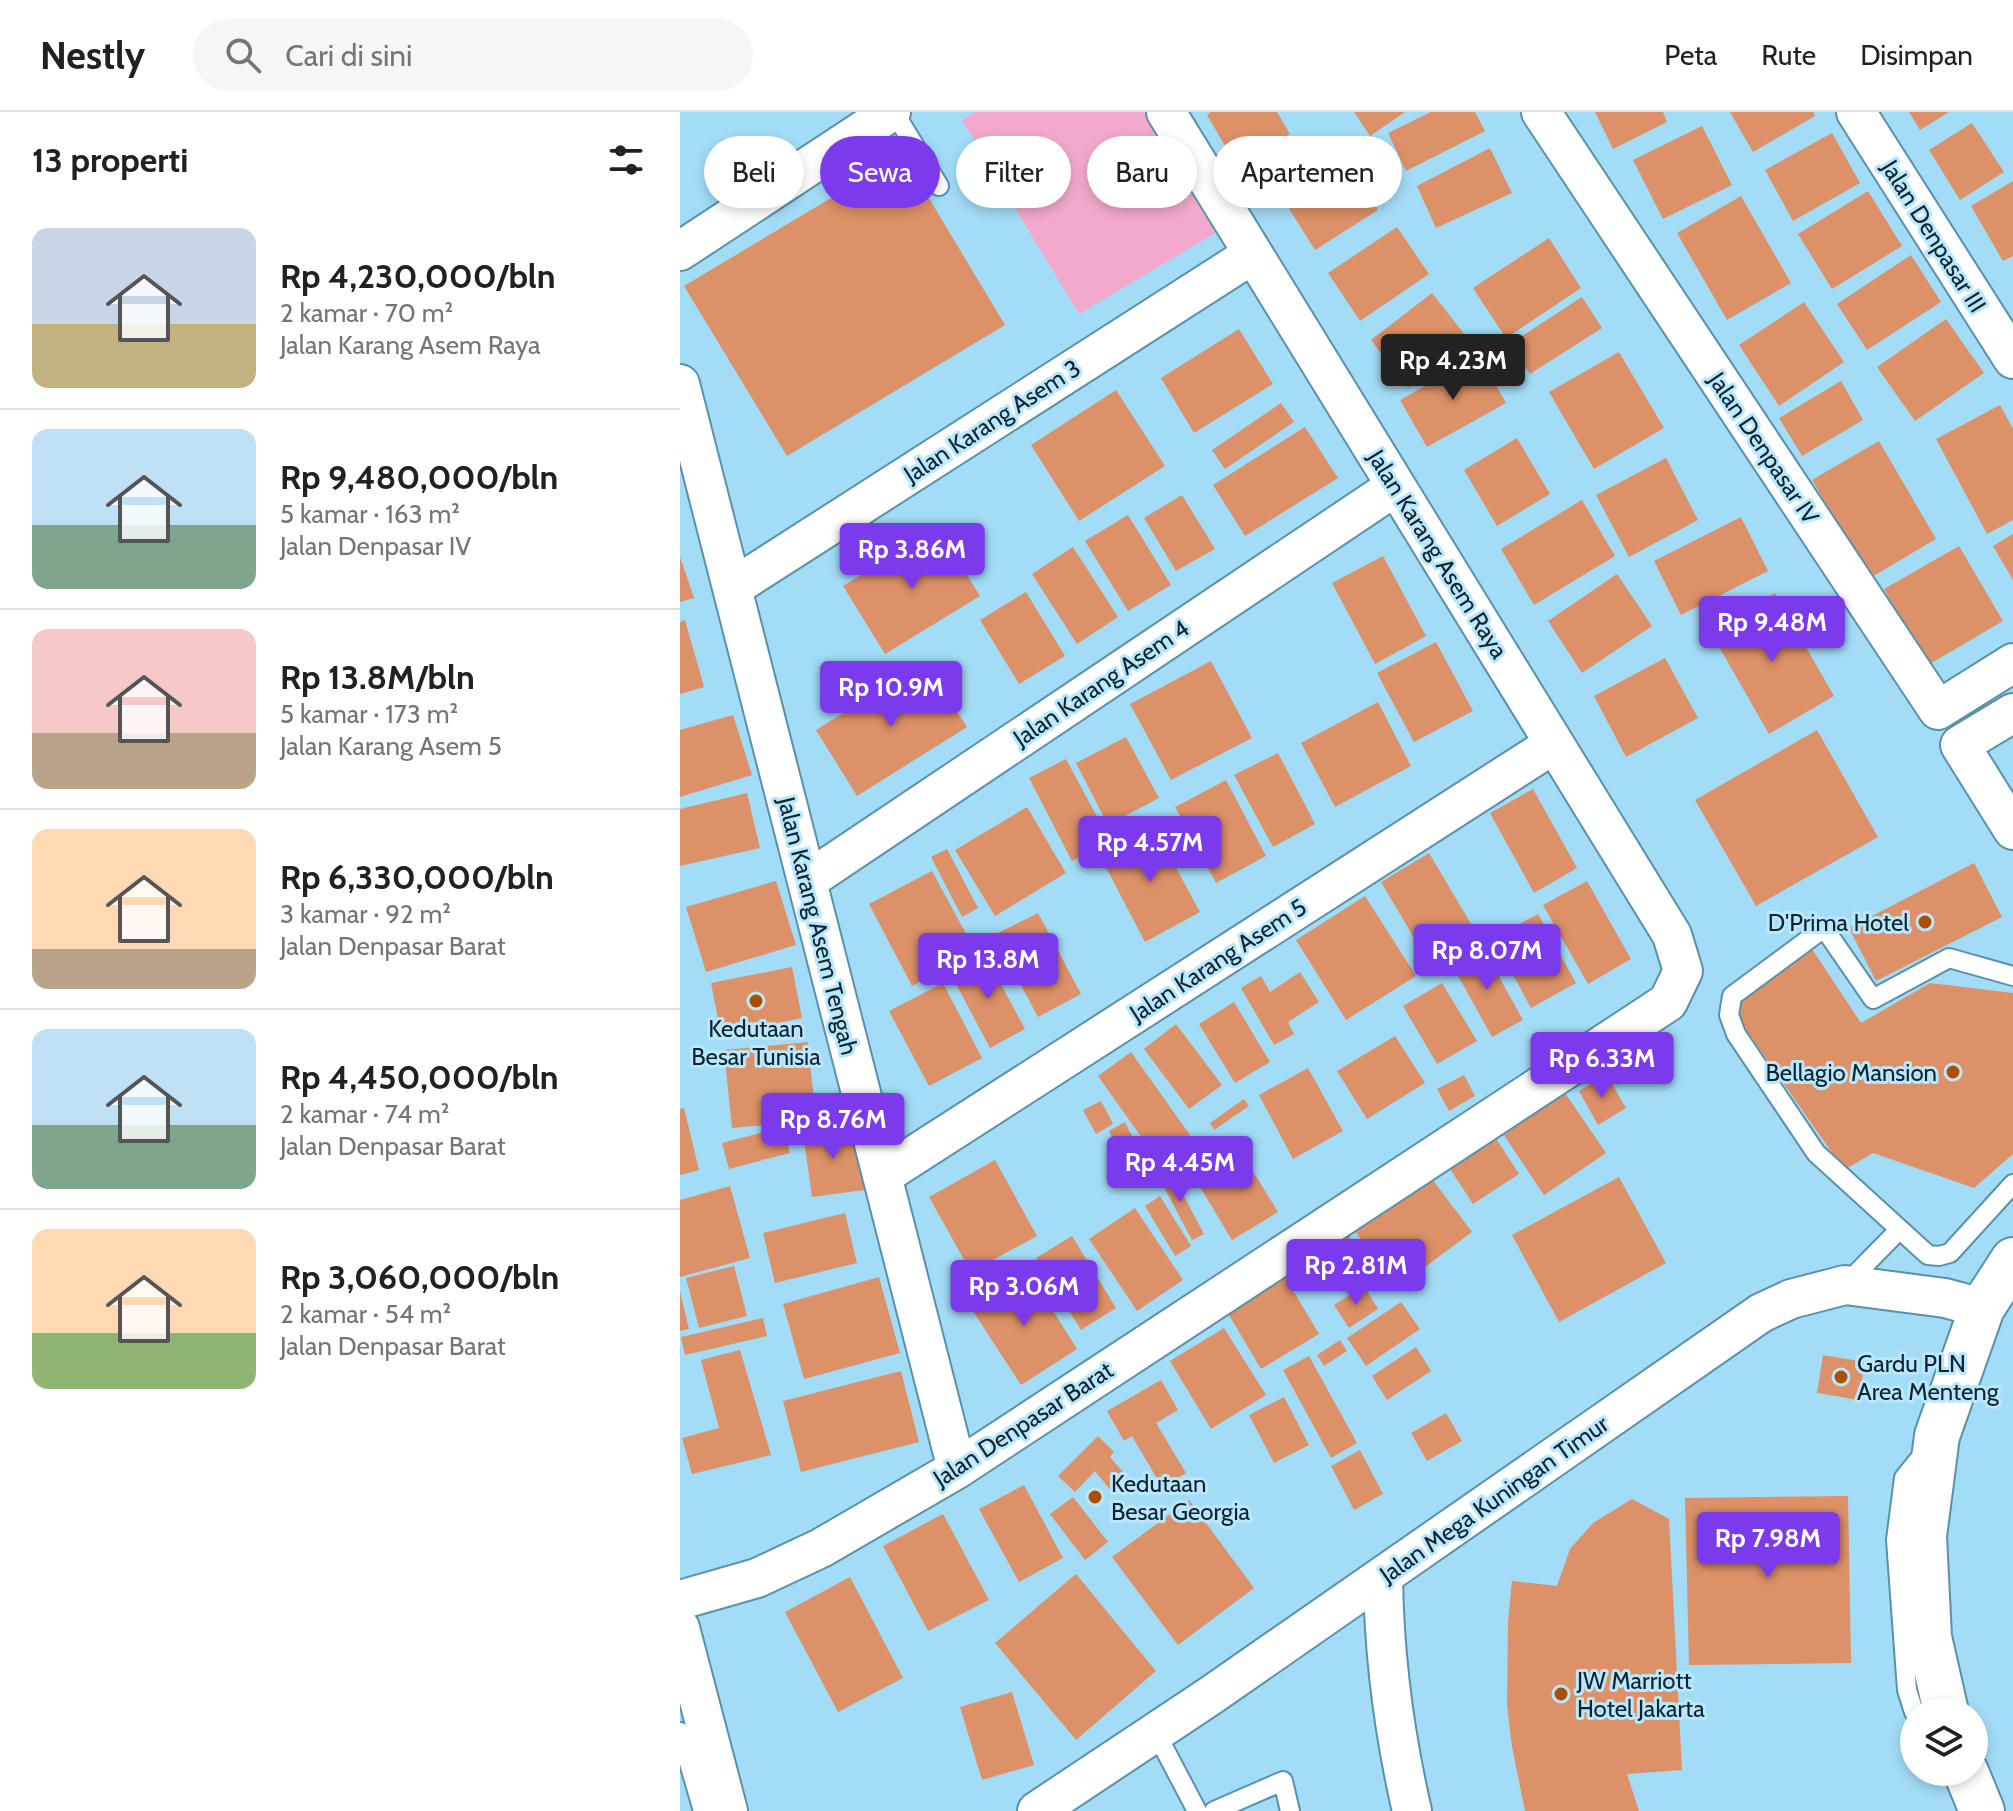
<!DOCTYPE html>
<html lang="id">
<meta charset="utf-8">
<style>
body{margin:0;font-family:Cabin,sans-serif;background:#f6f6f6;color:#202124;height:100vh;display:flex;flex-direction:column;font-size:30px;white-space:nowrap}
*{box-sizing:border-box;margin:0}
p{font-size:26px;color:#757577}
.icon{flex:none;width:44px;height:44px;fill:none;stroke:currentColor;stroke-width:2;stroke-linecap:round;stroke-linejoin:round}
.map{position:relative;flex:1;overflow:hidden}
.drawer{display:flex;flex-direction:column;background:#fff;width:680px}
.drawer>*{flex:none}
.top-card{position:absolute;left:24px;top:24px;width:760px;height:72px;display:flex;gap:16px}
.tools{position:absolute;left:1220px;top:1586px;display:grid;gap:16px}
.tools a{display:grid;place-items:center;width:88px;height:88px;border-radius:50%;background:#fff;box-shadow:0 4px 12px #0003;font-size:40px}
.price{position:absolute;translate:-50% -68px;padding:0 18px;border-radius:8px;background:#7c3aed;color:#fff;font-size:26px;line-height:52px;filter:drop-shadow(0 2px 4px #0008)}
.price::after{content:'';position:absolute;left:50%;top:48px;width:24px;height:18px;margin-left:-12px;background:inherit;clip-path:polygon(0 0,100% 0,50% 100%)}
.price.selected{background:#222;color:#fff}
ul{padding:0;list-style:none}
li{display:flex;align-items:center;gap:24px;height:200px;padding:0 32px}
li+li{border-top:2px solid #e0e0e0}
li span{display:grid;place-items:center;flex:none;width:224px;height:160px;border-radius:16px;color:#555}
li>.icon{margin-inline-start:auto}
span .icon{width:96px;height:96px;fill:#fffc;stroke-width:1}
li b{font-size:34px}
h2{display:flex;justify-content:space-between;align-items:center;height:96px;padding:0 32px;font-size:34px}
.pill{padding:0 28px;border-radius:36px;background:#fff;box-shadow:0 4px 12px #0003;font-size:28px;line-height:72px}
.pill.selected{background:#7c3aed;color:#fff}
header{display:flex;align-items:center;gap:48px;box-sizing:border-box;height:112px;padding:0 40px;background:#fff;border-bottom:2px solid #e0e0e0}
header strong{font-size:38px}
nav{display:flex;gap:44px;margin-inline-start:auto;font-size:28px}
.search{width:560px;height:72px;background:#f6f6f6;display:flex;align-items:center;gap:20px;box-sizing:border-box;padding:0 28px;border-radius:44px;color:#757577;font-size:30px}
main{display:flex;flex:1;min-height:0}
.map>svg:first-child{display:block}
</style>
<header>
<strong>Nestly</strong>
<div class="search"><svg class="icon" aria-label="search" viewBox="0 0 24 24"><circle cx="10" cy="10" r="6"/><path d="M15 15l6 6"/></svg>Cari di sini</div>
<nav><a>Peta</a><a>Rute</a><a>Disimpan</a></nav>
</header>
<main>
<section class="drawer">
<h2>13 properti<svg class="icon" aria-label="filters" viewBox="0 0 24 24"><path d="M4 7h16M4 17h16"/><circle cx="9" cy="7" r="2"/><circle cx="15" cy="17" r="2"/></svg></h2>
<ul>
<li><span style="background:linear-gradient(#c9d6e8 60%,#c2b280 0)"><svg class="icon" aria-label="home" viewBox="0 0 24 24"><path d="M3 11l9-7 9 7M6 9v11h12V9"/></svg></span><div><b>Rp 4,230,000/bln</b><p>2 kamar · 70 m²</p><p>Jalan Karang Asem Raya</p></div></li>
<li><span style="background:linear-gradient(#bfe0f5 60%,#7fa58c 0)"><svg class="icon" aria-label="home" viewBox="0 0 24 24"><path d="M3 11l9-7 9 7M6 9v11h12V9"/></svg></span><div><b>Rp 9,480,000/bln</b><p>5 kamar · 163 m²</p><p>Jalan Denpasar IV</p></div></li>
<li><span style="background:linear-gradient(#f6c9c9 65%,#b9a48a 0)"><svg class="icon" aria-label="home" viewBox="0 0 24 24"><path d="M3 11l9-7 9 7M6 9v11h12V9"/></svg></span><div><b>Rp 13.8M/bln</b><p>5 kamar · 173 m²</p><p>Jalan Karang Asem 5</p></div></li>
<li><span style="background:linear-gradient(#ffd9b3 75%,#b9a48a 0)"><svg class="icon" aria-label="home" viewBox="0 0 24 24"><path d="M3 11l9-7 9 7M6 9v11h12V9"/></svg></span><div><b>Rp 6,330,000/bln</b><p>3 kamar · 92 m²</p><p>Jalan Denpasar Barat</p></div></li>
<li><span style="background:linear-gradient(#bfe0f5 60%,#7fa58c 0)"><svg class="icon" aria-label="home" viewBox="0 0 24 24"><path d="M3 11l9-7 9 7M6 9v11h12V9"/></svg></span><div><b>Rp 4,450,000/bln</b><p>2 kamar · 74 m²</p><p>Jalan Denpasar Barat</p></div></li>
<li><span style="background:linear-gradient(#ffd9b3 65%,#8fb573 0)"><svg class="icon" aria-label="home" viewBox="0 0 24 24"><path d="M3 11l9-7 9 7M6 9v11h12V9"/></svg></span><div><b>Rp 3,060,000/bln</b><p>2 kamar · 54 m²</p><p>Jalan Denpasar Barat</p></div></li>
</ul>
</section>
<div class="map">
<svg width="1333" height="1699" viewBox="0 0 1333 1699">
<rect width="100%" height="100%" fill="#a3dcf7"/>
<path fill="#f2a9cc" d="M296,0H464L537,120L399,202L282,8Z"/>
<path fill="#dd9168" d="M531,0H597L610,22L557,54L527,3Z
M674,0H725L690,24Z
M751,0H795L805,19L726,59L708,21Z
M915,0H983L987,10L933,37Z
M1050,0H1133L1135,4L1073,40Z
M1229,0H1269L1240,18Z
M1292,11L1324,60L1280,88L1249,38Z
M1022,14L1052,73L983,107L953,48Z
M1152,21L1180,71L1113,109L1085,58Z
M810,36L832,81L756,116L737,74Z
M659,37L698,98L635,138L596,76Z
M223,43L325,213L107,344L4,174Z
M1333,69V144L1323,149L1291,94Z
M1188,79L1222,134L1152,177L1118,122Z
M1061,84L1111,171L1047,208L997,121Z
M717,115L749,162L680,209L648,161Z
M869,126L901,176L826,226L793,176Z
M1231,143L1261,190L1187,238L1157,192Z
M752,181L789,228L728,276L691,228Z
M902,185L922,216L850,262L830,232Z
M1124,190L1164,250L1099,294L1059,233Z
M1266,207L1304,261L1235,309L1197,255Z
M559,217L593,272L514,321L481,266Z
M939,240L984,316L914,357L869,280Z
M799,244L826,291L747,335L720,288Z
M1161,269L1183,308L1122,344L1099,306Z
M436,278L485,354L399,409L351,333Z
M601,291L614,310L545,357L532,338Z
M1320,293L1333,317V408L1307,422L1256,327Z
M625,315L658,366L565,424L533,373Z
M837,326L870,382L817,414L784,358Z
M1199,329L1256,427L1190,466L1132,368Z
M986,346L1018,408L949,445L916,383Z
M502,383L535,437L496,459L464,406Z
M902,388L935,444L854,493L821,437Z
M448,403L491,473L448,499L405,429Z
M1061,405L1088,459L1001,503L974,449Z
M258,416L300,484L205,542L163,474Z
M1333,422V468L1313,434Z
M1279,434L1323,509L1248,553L1204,477Z
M393,435L438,505L397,532L352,462Z
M703,444L746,524L695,552L652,471Z
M0,445L14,486L0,490Z
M937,462L972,514L902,561L868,509Z
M346,480L385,544L339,572L300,508Z
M1095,481L1154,584L1089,622L1030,519Z
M5,508L24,575L0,582V510Z
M756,530L793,599L734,630L697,561Z
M985,546L1018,606L946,645L914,584Z
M531,549L572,626L491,668L450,592Z
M245,550L287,615L177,684L136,618Z
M698,590L731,654L655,695L621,631Z
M53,603L72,663L0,685V618Z
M1137,618L1198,725L1076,794L1015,688Z
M446,625L479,686L428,713L396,651Z
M598,641L635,712L593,735L554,663Z
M386,647L430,729L392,749L349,666Z
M546,668L586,744L536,771L495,695Z
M853,677L897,756L854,781L810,701Z
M67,681L80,736L0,754V697Z
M347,695L386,761L315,804L275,738Z
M474,715L520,800L465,830L420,744Z
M267,737L298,796L282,805L251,745Z
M749,741L800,827L752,856L701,770Z
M1294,751L1322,805L1196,869L1169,816Z
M252,759L296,840L232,874L189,792Z
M96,769L116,833L26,860L6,795Z
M907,769L951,847L908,872L863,793Z
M685,784L736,864L666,908L616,828Z
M358,801L401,882L358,905L314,823Z
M858,802L896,871L851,896L813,826Z
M802,834L843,908L812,925L771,851Z
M1132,837L1181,911L1250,871L1333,881V1042L1294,1076L1193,1041L1164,1058L1051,896Z
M305,842L345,917L310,936L270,861Z
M112,855L122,906L41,923L31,871Z
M620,860L639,890L608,910L614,922L594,933L561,876L581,864L590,880Z
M263,871L302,946L249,974L209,899Z
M762,871L797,929L757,952L723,894Z
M554,890L590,950L555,971L519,912Z
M496,912L542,973L509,997L464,937Z
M715,924L745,971L687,1007L657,959Z
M128,930L136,1008L52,1016L44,938Z
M451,940L510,1023L477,1047L418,964Z
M628,956L663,1019L613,1047L579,983Z
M784,963L795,984L769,999L757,977Z
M927,963L946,996L918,1013L899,979Z
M885,981L926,1041L864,1083L824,1023Z
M564,987L569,994L534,1018L530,1011Z
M421,989L433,1012L416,1022L403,998Z
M4,996L19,1058L0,1063V997Z
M445,1010L454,1028L438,1037L429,1019Z
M174,1013L184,1078L132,1085L123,1020Z
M103,1015L110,1041L49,1057L42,1031Z
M812,1020L839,1062L793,1092L766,1051Z
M553,1027L598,1100L552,1128L508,1055Z
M315,1048L357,1124L291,1160L249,1085Z
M489,1056L524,1122L512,1128L477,1062Z
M746,1059L792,1120L717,1176L672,1115Z
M939,1065L986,1151L879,1210L832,1123Z
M50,1074L70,1146L0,1165V1088Z
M480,1084L511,1134L495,1144L465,1094Z
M455,1096L503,1168L457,1199L409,1127Z
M165,1101L177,1151L95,1171L83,1121Z
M668,1122L686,1152L650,1173L633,1143Z
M392,1124L436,1196L401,1218L356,1146Z
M54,1154L67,1204L19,1216L6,1166Z
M348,1159L397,1237L341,1273L291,1196Z
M604,1163L639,1222L581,1257L546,1198Z
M199,1165L220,1241L124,1267L103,1192Z
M684,1174L698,1197L669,1216L654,1193Z
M0,1179L9,1217L0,1219Z
M721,1190L740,1217L686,1254L667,1226Z
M83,1206L87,1224L5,1243L1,1225Z
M544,1216L586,1283L531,1317L490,1249Z
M660,1228L667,1239L644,1254L637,1243Z
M736,1235L751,1259L707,1288L692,1264Z
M60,1238L91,1343L12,1362L2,1326L39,1316L21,1248Z
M1143,1243L1185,1250L1179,1288L1137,1281Z
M629,1244L677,1331L651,1346L603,1258Z
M221,1259L239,1330L121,1360L103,1289Z
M481,1268L498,1298L476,1311L506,1361L482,1375L452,1324L444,1329L427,1299Z
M604,1285L629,1333L594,1351L569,1303Z
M766,1301L782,1329L747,1349L731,1321Z
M418,1324L434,1340L430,1345L449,1367L432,1380L415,1359L395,1380L378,1364Z
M680,1338L703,1382L674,1398L651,1354Z
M344,1373L383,1446L339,1470L299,1397Z
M1168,1384L1171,1551L1009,1553L1005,1386Z
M393,1385L428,1430L405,1448L370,1402Z
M952,1387L989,1407L1002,1658L947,1662L959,1699H845L832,1635L827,1593L828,1510L832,1469L877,1474L890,1437L913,1411Z
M509,1388L574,1476L498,1533L432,1445Z
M263,1402L309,1488L248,1519L203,1434Z
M396,1462L476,1559L396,1628L315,1531Z
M170,1465L223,1566L158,1600L105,1500Z
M332,1580L354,1653L302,1668L280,1595Z"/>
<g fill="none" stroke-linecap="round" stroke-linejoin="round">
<defs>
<path id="service" d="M214,0L259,74
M1333,864L1269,846L1193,887L1144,816L1052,884L1049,903L1056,922L1136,1041L1248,1143L1259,1144L1270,1141L1333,1072
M1165,1173L1219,1118
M1234,1600L1227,1578L1216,1428L1224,1366L1245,1340
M0,1620L23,1699
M476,1621L517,1699
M534,1699L603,1669L610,1699"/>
<path id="minor" d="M861,0L1258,598L1333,551
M1176,0L1333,247
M0,139L211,0
M0,272L277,1357
M52,476L573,142
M1333,601L1280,633L1333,718
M127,769L716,374
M202,1064L874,632
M703,1465C704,1544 714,1621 732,1699
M0,1488L77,1466L141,1436L277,1357L988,890L1003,859L992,823L486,0
M0,1516L48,1699
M357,1699L530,1584L1081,1201L1111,1187L1165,1173L1265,1186L1302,1196"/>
<path id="secondary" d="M1266,1600L1249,1525L1244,1424L1257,1324L1302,1196L1333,1148
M1286,1660L1302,1699"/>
</defs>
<use href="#service" stroke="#5a91aa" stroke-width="22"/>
<use href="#minor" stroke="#5a91aa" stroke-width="42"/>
<use href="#secondary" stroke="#5a91aa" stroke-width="48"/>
<use href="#service" stroke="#fff" stroke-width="18"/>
<use href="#minor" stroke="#fff" stroke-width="38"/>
<use href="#secondary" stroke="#fff" stroke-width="44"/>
</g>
<g fill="#ac4d00" stroke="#bae7fd" stroke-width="3">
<circle cx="1245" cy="810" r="8"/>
<circle cx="76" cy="889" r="8"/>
<circle cx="1273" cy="960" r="8"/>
<circle cx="1161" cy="1265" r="8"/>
<circle cx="415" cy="1385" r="8"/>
<circle cx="881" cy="1582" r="8"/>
</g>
<g text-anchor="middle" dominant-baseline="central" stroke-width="6" stroke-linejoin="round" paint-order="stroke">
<g font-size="24" fill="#0e252f" stroke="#bae7fd">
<text transform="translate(1254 124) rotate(58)">Jalan Denpasar III</text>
<text transform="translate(312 309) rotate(-33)">Jalan Karang Asem 3</text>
<text transform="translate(1084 336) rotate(56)">Jalan Denpasar IV</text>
<text transform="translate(758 442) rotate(58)">Jalan Karang Asem Raya</text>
<text transform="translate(421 571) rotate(-34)">Jalan Karang Asem 4</text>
<text transform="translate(138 814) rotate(76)">Jalan Karang Asem Tengah</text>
<text transform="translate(538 848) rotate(-33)">Jalan Karang Asem 5</text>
<text transform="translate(343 1312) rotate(-33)">Jalan Denpasar Barat</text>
<text transform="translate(814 1387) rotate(-35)">Jalan Mega Kuningan Timur</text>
</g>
<g font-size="24" fill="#0e252f" stroke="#bae7fd" text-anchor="start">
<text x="1229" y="810" text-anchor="end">D'Prima Hotel</text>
<text x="76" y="916" text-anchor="middle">Kedutaan<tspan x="76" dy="28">Besar Tunisia</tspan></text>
<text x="1257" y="960" text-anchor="end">Bellagio Mansion</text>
<text x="1177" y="1251">Gardu PLN<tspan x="1177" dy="28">Area Menteng</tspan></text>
<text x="431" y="1371">Kedutaan<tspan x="431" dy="28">Besar Georgia</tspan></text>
<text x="897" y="1568">JW Marriott<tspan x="897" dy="28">Hotel Jakarta</tspan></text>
</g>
</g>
</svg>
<div class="tools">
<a><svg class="icon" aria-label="layers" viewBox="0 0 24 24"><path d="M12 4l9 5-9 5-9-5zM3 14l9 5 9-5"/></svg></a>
</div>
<b class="price selected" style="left:773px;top:290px">Rp 4.23M</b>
<b class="price" style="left:232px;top:479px">Rp 3.86M</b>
<b class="price" style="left:1092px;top:552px">Rp 9.48M</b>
<b class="price" style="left:211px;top:617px">Rp 10.9M</b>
<b class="price" style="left:470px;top:772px">Rp 4.57M</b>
<b class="price" style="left:807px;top:880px">Rp 8.07M</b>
<b class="price" style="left:308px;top:889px">Rp 13.8M</b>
<b class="price" style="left:922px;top:988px">Rp 6.33M</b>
<b class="price" style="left:153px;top:1049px">Rp 8.76M</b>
<b class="price" style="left:500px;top:1092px">Rp 4.45M</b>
<b class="price" style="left:676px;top:1195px">Rp 2.81M</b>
<b class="price" style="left:344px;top:1216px">Rp 3.06M</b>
<b class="price" style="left:1088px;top:1468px">Rp 7.98M</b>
<div class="top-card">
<a class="pill">Beli</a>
<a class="pill selected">Sewa</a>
<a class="pill">Filter</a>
<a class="pill">Baru</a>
<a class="pill">Apartemen</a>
</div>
</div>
</main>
